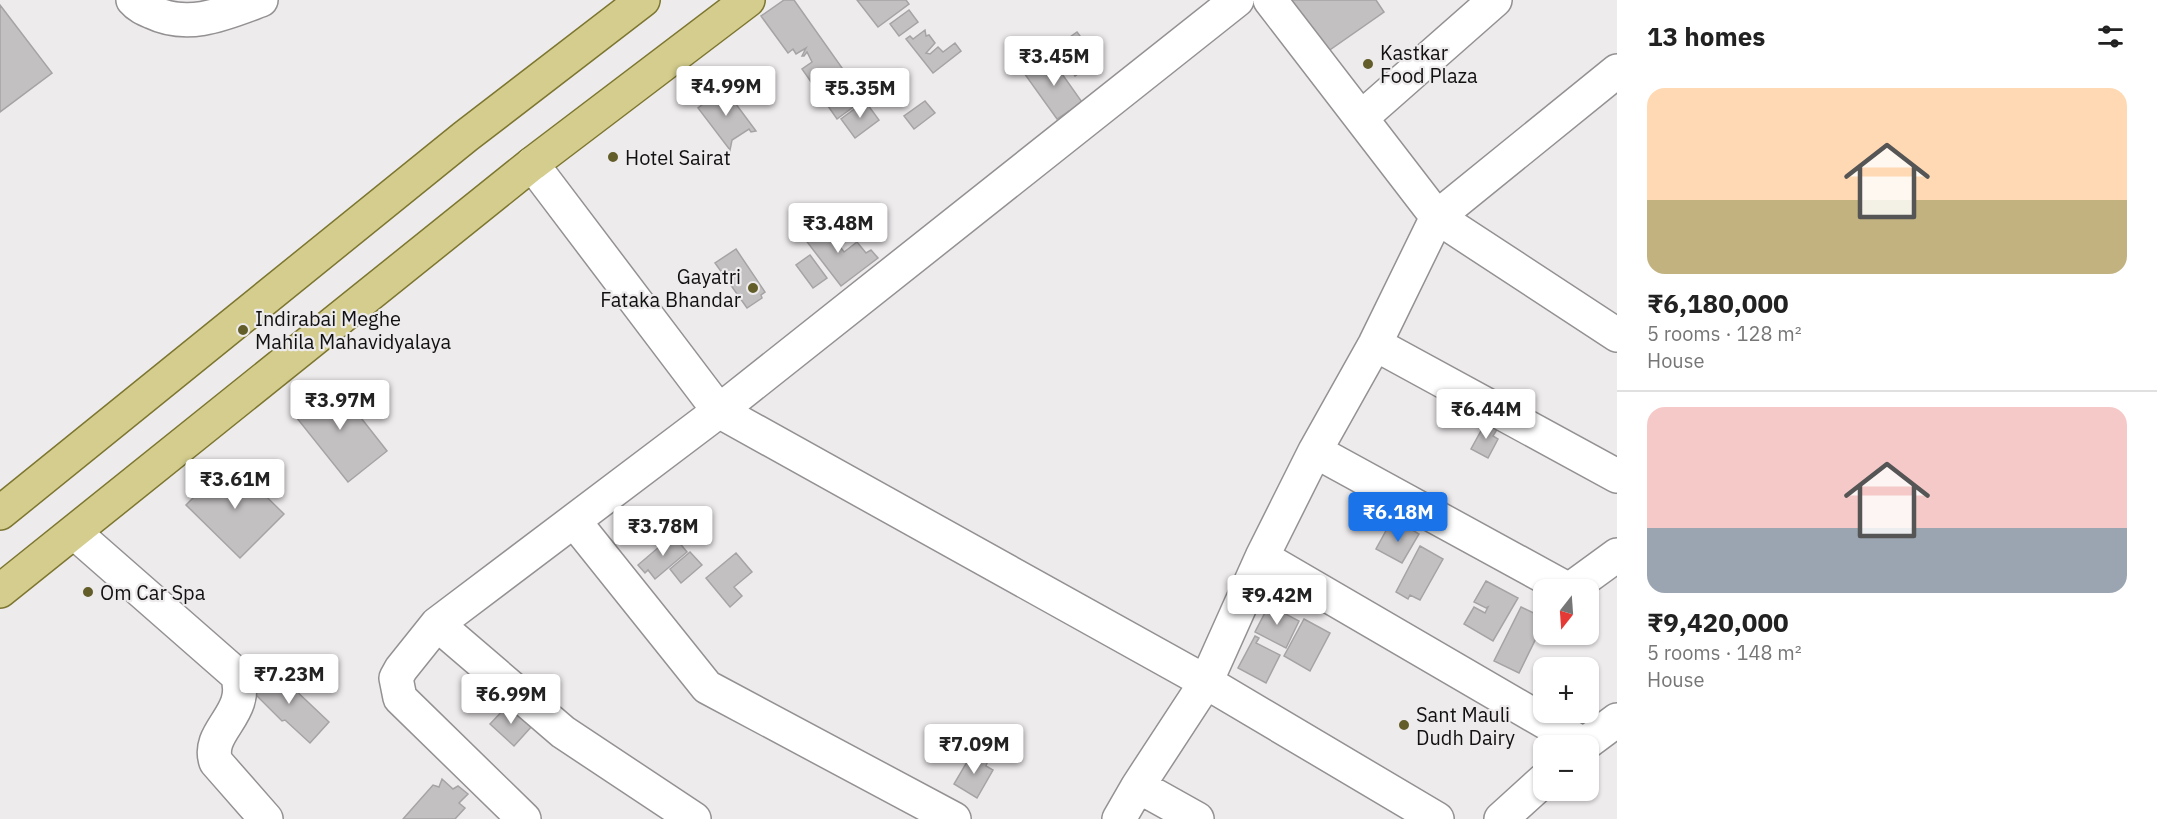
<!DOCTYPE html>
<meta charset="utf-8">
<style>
body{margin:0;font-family:"IBM Plex Sans",sans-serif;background:#f6f6f6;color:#222;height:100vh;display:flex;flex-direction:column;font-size:22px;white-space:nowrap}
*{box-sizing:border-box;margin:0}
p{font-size:20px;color:#767676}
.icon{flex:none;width:33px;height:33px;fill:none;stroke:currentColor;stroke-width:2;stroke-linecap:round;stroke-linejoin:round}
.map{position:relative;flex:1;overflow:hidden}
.panel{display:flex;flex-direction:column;background:#fff;width:540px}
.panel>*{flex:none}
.needle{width:39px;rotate:197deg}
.buttons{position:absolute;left:1533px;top:579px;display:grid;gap:12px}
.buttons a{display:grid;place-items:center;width:66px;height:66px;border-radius:12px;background:#fff;box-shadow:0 2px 4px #0004;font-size:30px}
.price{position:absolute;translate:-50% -51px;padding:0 14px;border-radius:6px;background:#fff;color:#222;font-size:20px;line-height:39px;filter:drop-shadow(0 2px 3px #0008)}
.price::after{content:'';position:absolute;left:50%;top:36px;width:18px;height:14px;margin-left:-9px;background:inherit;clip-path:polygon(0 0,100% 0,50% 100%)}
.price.selected{background:#1a73e8;color:#fff}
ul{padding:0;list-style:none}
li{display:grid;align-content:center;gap:12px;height:318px;padding:0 30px}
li+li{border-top:2px solid #e0e0e0}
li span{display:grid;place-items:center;height:186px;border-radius:18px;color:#555}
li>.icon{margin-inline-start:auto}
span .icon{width:108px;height:108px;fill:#fffc;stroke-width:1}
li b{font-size:26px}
h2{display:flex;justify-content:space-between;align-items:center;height:72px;padding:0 30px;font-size:26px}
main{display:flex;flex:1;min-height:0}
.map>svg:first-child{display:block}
</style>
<main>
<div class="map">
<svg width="1617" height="819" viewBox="0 0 1617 819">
<rect width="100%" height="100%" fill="#eeebed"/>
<path fill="#c3c0c2" stroke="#a6a3a5" stroke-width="1.5" d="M784,0H794L864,99L837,119L802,69L812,62L807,52L804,56H802L806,48L796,54L793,49L788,53L761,16Z
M857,0H906L909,4L878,27Z
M1292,0H1376L1384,12L1324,54L1287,3Z
M0,5L52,73L0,112Z
M909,10L918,22L899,36L890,24Z
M925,30L926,36L929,35L935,43L926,53L930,54L938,47L943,52L955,43L961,51L933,73L906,39L910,36L913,39Z
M1077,32L1098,60L1075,76L1056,47Z
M1052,54L1058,59L1055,64L1084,105L1071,114L1069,111L1057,119L1024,73Z
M724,88L756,131L751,132L749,129L732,140L730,150L698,108Z
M865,101L879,120L855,138L841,119Z
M925,101L935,113L914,129L904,116Z
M820,220L844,252L857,242L866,253L871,250L878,258L841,286L801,234Z
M736,249L765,292L761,295L762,298L747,308L715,263Z
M810,255L827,278L813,288L796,265Z
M332,381L387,451L348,482L292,412Z
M1487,420L1499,426L1493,436L1498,439L1488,458L1471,449Z
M230,461L284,514L240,558L186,505Z
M1406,526L1419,534L1402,563L1376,549L1388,527L1401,535Z
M673,535L687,552L655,579L648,570L645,573L638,565Z
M1420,546L1443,559L1420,600L1410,595L1408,599L1396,592Z
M690,552L702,565L681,583L670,569Z
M736,553L752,572L734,587L742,596L730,607L706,578Z
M1486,581L1518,598L1493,641L1464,624L1474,607L1485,613L1488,607L1486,608L1474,602Z
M1270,603L1274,607L1275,605L1279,607L1278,610L1299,621L1286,648L1255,632Z
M1521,607L1544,618V622L1519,673L1494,661Z
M1304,619L1330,633L1310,671L1284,656Z
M1255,636L1259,638L1256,643L1280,655L1266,683L1238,668Z
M270,667L278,675L281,674L290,685L329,722L310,743L285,720L282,721L249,688Z
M508,705L532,726L514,746L490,724Z
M974,750L980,754V757L988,760L986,766L993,770L977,798L954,784Z
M442,779L453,789L458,786L468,794L459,803L465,808L455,819H403L433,785L439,787Z"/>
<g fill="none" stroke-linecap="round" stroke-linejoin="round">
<defs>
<path id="minor" d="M133,0C138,6 145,9 152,12C189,30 226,13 261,0
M1270,0L1437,217L1617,335
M1361,118L1495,0
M532,164L719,411L1206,682L1437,819
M1375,344L1617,476
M1315,451L1569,590
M574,521L707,687L954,819
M75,533L237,675C251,714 205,731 216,762L266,819
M1262,557L1583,744
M1569,590L1617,555
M437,624L563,732L694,819
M1582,746L1617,720
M1138,786L1197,819
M524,819L400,698L396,678L401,669L437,624L719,411L1237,0
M1119,819L1138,786L1206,682L1262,557L1315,451L1375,344L1437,217L1617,71
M1501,819L1544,780"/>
<path id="major" d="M0,513L466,136L643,0
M0,591L532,164L748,0"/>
</defs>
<use href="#minor" stroke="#949193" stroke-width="36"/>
<use href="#major" stroke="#7d7630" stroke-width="36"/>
<use href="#minor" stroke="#fff" stroke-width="33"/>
<use href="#major" stroke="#d4cd8d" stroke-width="33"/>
</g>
<g fill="#635d2a" stroke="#eeebed" stroke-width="2">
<circle cx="1368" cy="64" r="6"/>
<circle cx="613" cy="157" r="6"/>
<circle cx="753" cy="288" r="6"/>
<circle cx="243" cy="330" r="6"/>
<circle cx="88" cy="592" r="6"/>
<circle cx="1404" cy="725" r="6"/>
</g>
<g text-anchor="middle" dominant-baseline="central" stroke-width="4.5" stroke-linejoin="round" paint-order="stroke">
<g font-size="20" fill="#121111" stroke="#eeebed" text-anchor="start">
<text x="1380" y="52">Kastkar<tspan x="1380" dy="23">Food Plaza</tspan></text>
<text x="625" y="157">Hotel Sairat</text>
<text x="741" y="276" text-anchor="end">Gayatri<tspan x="741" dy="23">Fataka Bhandar</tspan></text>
<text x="255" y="318">Indirabai Meghe<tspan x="255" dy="23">Mahila Mahavidyalaya</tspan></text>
<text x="100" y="592">Om Car Spa</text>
<text x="1416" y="714">Sant Mauli<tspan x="1416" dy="23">Dudh Dairy</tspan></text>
</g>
</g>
</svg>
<div class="buttons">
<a><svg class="needle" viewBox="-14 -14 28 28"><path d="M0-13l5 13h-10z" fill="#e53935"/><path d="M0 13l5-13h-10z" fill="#767676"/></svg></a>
<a>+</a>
<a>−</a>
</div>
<b class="price" style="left:1054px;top:87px">₹3.45M</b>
<b class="price" style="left:726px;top:117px">₹4.99M</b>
<b class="price" style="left:860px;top:119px">₹5.35M</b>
<b class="price" style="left:838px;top:254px">₹3.48M</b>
<b class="price" style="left:340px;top:431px">₹3.97M</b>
<b class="price" style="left:1486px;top:440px">₹6.44M</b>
<b class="price" style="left:235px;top:510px">₹3.61M</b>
<b class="price selected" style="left:1398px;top:543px">₹6.18M</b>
<b class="price" style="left:663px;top:557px">₹3.78M</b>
<b class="price" style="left:1277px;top:626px">₹9.42M</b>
<b class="price" style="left:289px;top:705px">₹7.23M</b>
<b class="price" style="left:511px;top:725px">₹6.99M</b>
<b class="price" style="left:974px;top:775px">₹7.09M</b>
</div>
<section class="panel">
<h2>13 homes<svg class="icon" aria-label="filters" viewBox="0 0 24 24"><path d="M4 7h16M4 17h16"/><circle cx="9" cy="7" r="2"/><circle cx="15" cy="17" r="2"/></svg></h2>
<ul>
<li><span style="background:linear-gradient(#ffd9b3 60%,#c2b280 0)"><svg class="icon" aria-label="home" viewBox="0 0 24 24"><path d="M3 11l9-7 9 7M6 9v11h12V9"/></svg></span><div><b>₹6,180,000</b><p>5 rooms · 128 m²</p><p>House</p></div></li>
<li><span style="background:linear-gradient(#f6c9c9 65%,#9aa5b1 0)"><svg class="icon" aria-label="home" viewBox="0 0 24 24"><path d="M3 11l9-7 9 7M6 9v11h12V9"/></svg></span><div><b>₹9,420,000</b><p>5 rooms · 148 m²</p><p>House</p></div></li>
</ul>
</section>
</main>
